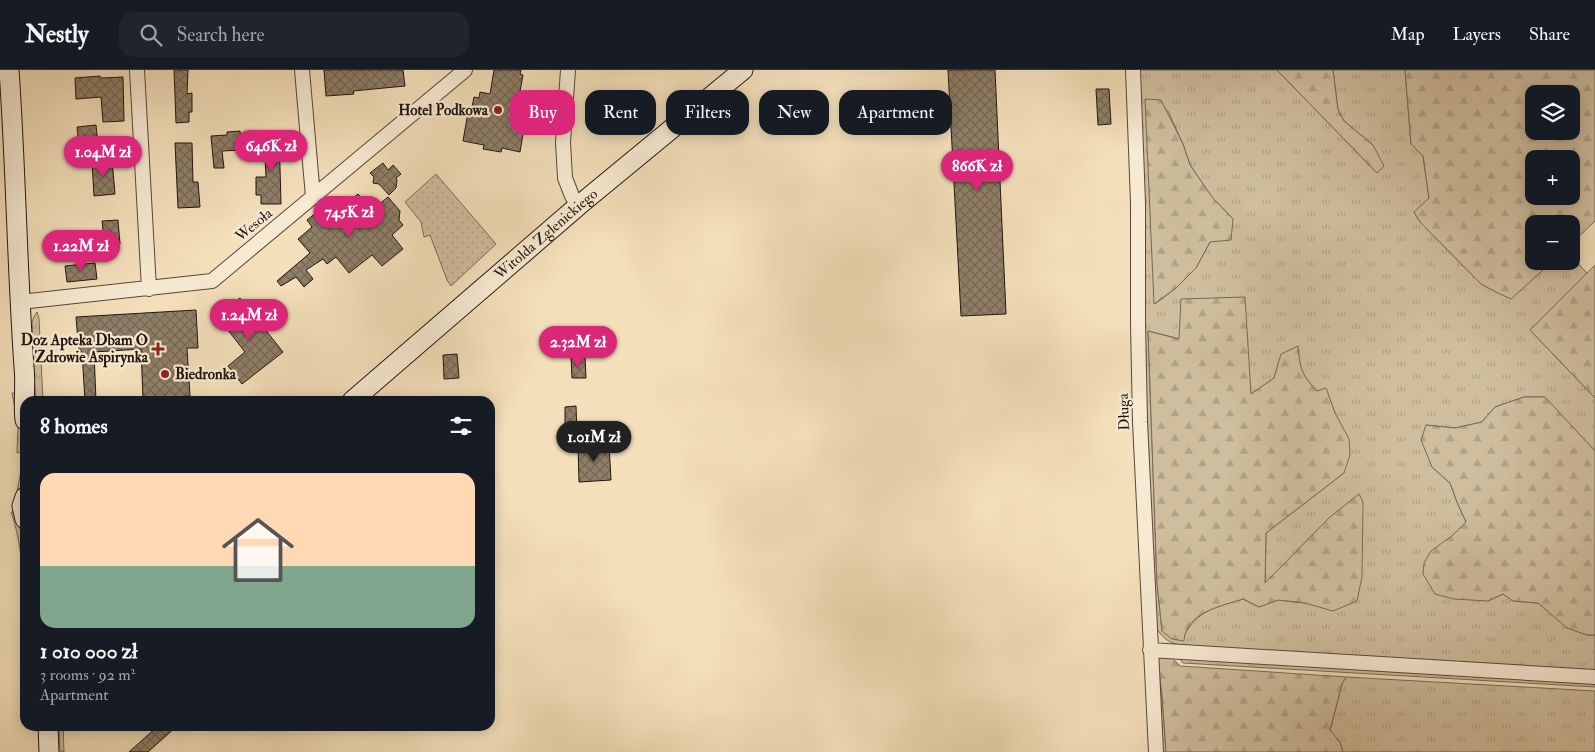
<!DOCTYPE html>
<meta charset="utf-8">
<style>
body{margin:0;font-family:"IM FELL Double Pica",serif;background:#20242c;color:#f1f3f6;height:100vh;display:flex;flex-direction:column;font-size:19px;white-space:nowrap}
*{box-sizing:border-box;margin:0}
p{font-size:16px;color:#9ea1a6}
.icon{flex:none;width:28px;height:28px;fill:none;stroke:currentColor;stroke-width:2;stroke-linecap:round;stroke-linejoin:round}
.map{position:relative;flex:1;overflow:hidden}
.sheet{position:absolute;left:20px;top:326px;width:475px;height:335px;display:flex;flex-direction:column;background:#171b24;border-radius:15px;box-shadow:0 2px 12px #0003}
.sheet>*{flex:none}
.top-card{position:absolute;left:510px;top:20px;width:475px;height:45px;display:flex;gap:10px}
.controls{position:absolute;left:1525px;top:15px;display:grid;gap:10px}
.controls a{display:grid;place-items:center;width:55px;height:55px;border-radius:10px;background:#171b24;box-shadow:0 2px 12px #0003;font-size:25px}
.price{position:absolute;translate:-50% -42px;padding:0 11px;border-radius:18px;background:#db2777;color:#fff;font-size:16px;line-height:32px;filter:drop-shadow(0 1px 2px #0008)}
.price::after{content:'';position:absolute;left:50%;top:30px;width:15px;height:11px;margin-left:-8px;background:inherit;clip-path:polygon(0 0,100% 0,50% 100%)}
.price.active{background:#222;color:#fff}
ul{padding:0;list-style:none}
li{display:grid;align-content:center;gap:10px;height:265px;padding:0 20px}
li span{display:grid;place-items:center;height:155px;border-radius:15px;color:#555}
li>.icon{margin-inline-start:auto}
span .icon{width:90px;height:90px;fill:#fffc;stroke-width:1}
li b{font-size:21px}
h2{display:flex;justify-content:space-between;align-items:center;height:60px;padding:0 20px;font-size:21px}
.pill{padding:0 18px;border-radius:15px;background:#171b24;box-shadow:0 2px 12px #0003;font-size:18px;line-height:45px}
.pill.active{background:#db2777;color:#fff}
header{display:flex;align-items:center;gap:30px;box-sizing:border-box;height:70px;padding:0 25px;background:#171b24;border-bottom:1px solid #363941}
header strong{font-size:24px}
nav{display:flex;gap:28px;margin-inline-start:auto;font-size:18px}
.search{width:350px;height:45px;background:#20242c;display:flex;align-items:center;gap:12px;box-sizing:border-box;padding:0 18px;border-radius:15px;color:#9ea1a6;font-size:19px}
.map>svg:first-child{display:block}
</style>
<header>
<strong>Nestly</strong>
<div class="search"><svg class="icon" aria-label="search" viewBox="0 0 24 24"><circle cx="10" cy="10" r="6"/><path d="M15 15l6 6"/></svg>Search here</div>
<nav><a>Map</a><a>Layers</a><a>Share</a></nav>
</header>
<div class="map">
<svg width="1595" height="682" viewBox="0 0 1595 682">
<defs>
<pattern id="grass-tufts" width="24" height="20" patternUnits="userSpaceOnUse" patternTransform="scale(1.25)"><rect width="24" height="20" fill="#cfbd9d"/><path d="M3 7l-1-3M5 7V3M7 7l1-3M15 17l-1-3M17 17v-4M19 17l1-3" fill="none" stroke="#b1a286"/></pattern>
<pattern id="forest-firs" width="22" height="20" patternUnits="userSpaceOnUse" patternTransform="scale(1.25)"><rect width="22" height="20" fill="#cfbd9d"/><path d="M5 1l3.5 6h-7zM16 11l3.5 6h-7z" fill="#b1a286"/></pattern>
<pattern id="park-dots" width="8" height="8" patternUnits="userSpaceOnUse" patternTransform="scale(1.25)"><rect width="8" height="8" fill="#cfbd9d"/><path d="M2 2h.1M6 6h.1" fill="none" stroke="#b1a286" stroke-width="1.8" stroke-linecap="round"/></pattern>
<pattern id="building-cross-hatch" width="8" height="8" patternUnits="userSpaceOnUse" patternTransform="scale(1.25)"><rect width="8" height="8" fill="#8f7f68"/><path d="M0 0l8 8M0 8l8-8" fill="none" stroke="#746754"/></pattern>
</defs>
<rect width="100%" height="100%" fill="#f3dfba"/>
<filter id="stains"><feTurbulence type="fractalNoise" baseFrequency=".004" numOctaves="4"/><feColorMatrix values="0 0 0 0 .2 0 0 0 0 .09 0 0 0 0 .02 0 0 0 .5 -.17"/></filter>
<radialGradient id="worn" r=".72"><stop offset=".6" stop-color="#630" stop-opacity="0"/><stop offset="1" stop-color="#630" stop-opacity=".3"/></radialGradient>
<path fill="url(#grass-tufts)" stroke="#786a56" fill-rule="evenodd" d="M1139,0H1277L1377,103L1373,75L1344,51L1338,40L1333,0H1405L1411,74L1423,86L1429,129L1414,142L1420,152L1481,214L1511,228L1553,191H1571V186L1587,203L1530,260L1595,328V381L1544,327H1524L1495,337L1482,352L1455,358L1426,355L1432,397L1450,413L1457,432L1466,452L1453,465L1488,531L1503,524L1513,531L1538,533L1550,542L1587,565H1595V601L1180,575C1169,573 1163,568 1157,559L1147,369L1143,102ZM1146,29L1168,41L1183,74L1190,95L1212,127L1233,149L1210,172L1196,198L1176,218L1155,234ZM1148,261L1180,269L1251,324L1274,308L1282,284L1298,277C1300,299 1301,304 1317,321L1326,319L1335,343L1344,403L1266,463L1265,514L1329,448L1359,424L1305,533L1278,530L1259,537L1243,529C1217,537 1197,540 1184,566L1162,561L1157,513Z
M37,242L39,248L43,331H36L31,268C35,256 28,254 37,242Z
M12,323H16L25,379V381L17,383L18,354Z
M25,394V414L16,427L22,395Z
M11,442H13L25,470V584C23,536 27,488 11,442Z
M1179,587L1595,612V617L1183,593Z
M1157,588L1162,624L1166,682H1162Z
M1346,607L1595,621V682H1343L1340,672L1330,661L1342,614Z
M59,656H63L64,682L60,681Z"/>
<path fill="url(#forest-firs)" stroke="#786a56" fill-rule="evenodd" d="M1277,0H1333L1338,40L1344,51L1373,75L1384,96L1377,103Z
M1405,0H1595V151L1571,174V154H1534V191H1553L1511,229L1498,223L1481,214L1420,152L1414,142L1429,128L1423,86L1411,74ZM1534,24H1571V61H1534ZM1534,89H1571V126H1534Z
M1145,29L1161,30L1183,74L1190,95L1212,127L1233,149L1231,170L1210,172L1196,198L1176,218L1154,234Z
M1595,195V328L1530,260Z
M1245,227L1251,324L1274,308L1281,284L1298,276C1300,299 1301,304 1317,321L1326,318L1335,343L1349,369L1350,385L1344,403L1266,463L1265,513L1329,448L1359,424L1363,432L1362,507L1357,531L1333,541L1305,533L1278,530L1259,537L1243,529C1221,536 1185,543 1184,571L1172,569L1162,561L1157,513L1148,261L1179,269L1181,229Z
M1524,327H1545L1595,381V565H1587L1567,558L1538,533L1513,531L1503,524L1488,531L1454,529L1435,524L1423,504L1424,493L1431,481L1453,465L1466,452L1457,432L1450,413L1432,397L1421,370L1426,355L1455,358L1482,352L1495,337Z
M1171,587L1180,596L1346,607L1342,614L1330,660L1340,672L1343,682H1166L1162,624L1157,588Z"/>
<path fill="url(#park-dots)" stroke="#786a56" d="M436,104L496,174L451,216L447,210L430,165L424,167L421,152L405,132Z"/>
<path fill="url(#building-cross-hatch)" stroke="#22170f" d="M174,0H188L187,24L192,23V42H189V52L176,53Z
M324,0H403L405,16L353,21L354,24L326,26Z
M494,0H521L520,4L523,5L517,38L525,39L523,52H525L520,82L502,78L501,82L483,79L484,75L463,71L468,42H471L474,27L479,28L480,22L490,24Z
M948,0H995L1006,244L961,246Z
M100,6L101,8L123,7L124,51L103,52L101,27L76,29L75,8Z
M1096,19H1109L1111,54L1098,55Z
M96,55L98,75L79,77L77,57Z
M240,61L242,80L222,81L224,98H214L211,66L227,65V62Z
M279,62L281,134H261V125H256V107H266L264,63Z
M175,73H192L193,112H198L200,137L178,138Z
M112,90L115,124L94,126L92,92Z
M383,93L388,100L393,95L401,104L396,108L397,110L396,118L389,125L379,114L373,113L374,107L370,103Z
M358,124L372,140L388,127L400,141L399,150L403,155L392,165L403,179L382,196L372,185L349,203L336,187L327,194L323,189L306,200L313,209L304,217L296,207L281,216L277,211L310,183L298,169L312,157L307,150L317,142L323,149L325,147L327,149Z
M118,150L120,174L105,176L102,151Z
M95,193L97,209L67,212L65,196Z
M240,228L283,282L242,314L228,296L245,282L217,246Z
M196,240L198,278H187L190,326L143,329L141,279L94,282L96,331H85L82,282H79L76,247Z
M457,284L459,308L444,309L443,285Z
M571,287H585L586,308H572Z
M576,336L577,363H565V337Z
M609,374L611,410L579,412L578,375Z
M158,656H177L148,682H129Z"/>
<g fill="none" stroke-linecap="round" stroke-linejoin="round">
<defs>
<path id="street" d="M137,0L149,219
M302,0L313,127
M568,0L563,72L565,108L572,126L578,136
M1133,0L1138,133V254L1140,352L1156,682
M20,232L212,211L465,0
M1150,580L1595,607"/>
<g id="secondary">
<path d="M9,0C16,99 17,198 24,297C26,315 23,332 25,350"/>
<path id="s1" d="M352,331L578,136L743,0"/>
<path d="M25,427L22,436L25,449"/>
<path d="M48,656L49,682"/>
</g>
</defs>
<use href="#street" stroke="#56493a" stroke-width="16"/>
<use href="#secondary" stroke="#22170f" stroke-width="21"/>
<use href="#street" stroke="#f7ead2" stroke-width="14"/>
<use href="#secondary" stroke="#f7ead2" stroke-width="19"/>
</g>
<g fill="#8f2418" stroke="#f7ead2" stroke-width="2">
<circle cx="498" cy="40" r="5"/>
<path d="M155.5 271.5h5v5h5v5h-5v5h-5v-5h-5v-5h5z"/>
<circle cx="165" cy="304" r="5"/>
</g>
<g text-anchor="middle" dominant-baseline="central" stroke-width="4.5" stroke-linejoin="round" paint-order="stroke">
<g font-size="15" font-weight="bold" fill="#22170f" stroke="#f7ead2" text-anchor="end">
<text x="488" y="40">Hotel Podkowa</text>
<text x="148" y="270">Doz Apteka Dbam O<tspan x="148" dy="17">Zdrowie Aspirynka</tspan></text>
<text x="175" y="304" text-anchor="start">Biedronka</text>
</g>
<g font-size="15" fill="#22170f" stroke="#f7ead2">
<text transform="translate(254 155) rotate(-40)">Wesoła</text>
<text stroke="none"><textPath href="#s1" startOffset="256">Witolda Zglenickiego</textPath></text>
<text transform="translate(1124 342) rotate(-92)">Długa</text>
</g>
</g>
<rect width="100%" height="100%" filter="url(#stains)"/>
<rect width="100%" height="100%" fill="url(#worn)"/>
</svg>
<div class="controls">
<a><svg class="icon" aria-label="layers" viewBox="0 0 24 24"><path d="M12 4l9 5-9 5-9-5zM3 14l9 5 9-5"/></svg></a>
<a>+</a>
<a>−</a>
</div>
<b class="price" style="left:271px;top:102px">646K zł</b>
<b class="price" style="left:103px;top:108px">1.04M zł</b>
<b class="price" style="left:977px;top:122px">866K zł</b>
<b class="price" style="left:349px;top:168px">745K zł</b>
<b class="price" style="left:81px;top:202px">1.22M zł</b>
<b class="price" style="left:249px;top:271px">1.24M zł</b>
<b class="price" style="left:578px;top:298px">2.32M zł</b>
<b class="price active" style="left:594px;top:393px">1.01M zł</b>
<div class="top-card">
<a class="pill active">Buy</a>
<a class="pill">Rent</a>
<a class="pill">Filters</a>
<a class="pill">New</a>
<a class="pill">Apartment</a>
</div>
<section class="sheet">
<h2>8 homes<svg class="icon" aria-label="filters" viewBox="0 0 24 24"><path d="M4 7h16M4 17h16"/><circle cx="9" cy="7" r="2"/><circle cx="15" cy="17" r="2"/></svg></h2>
<ul>
<li><span style="background:linear-gradient(#ffd9b3 60%,#7fa58c 0)"><svg class="icon" aria-label="home" viewBox="0 0 24 24"><path d="M3 11l9-7 9 7M6 9v11h12V9"/></svg></span><div><b>1 010 000 zł</b><p>3 rooms · 92 m²</p><p>Apartment</p></div></li>
</ul>
</section>
</div>
